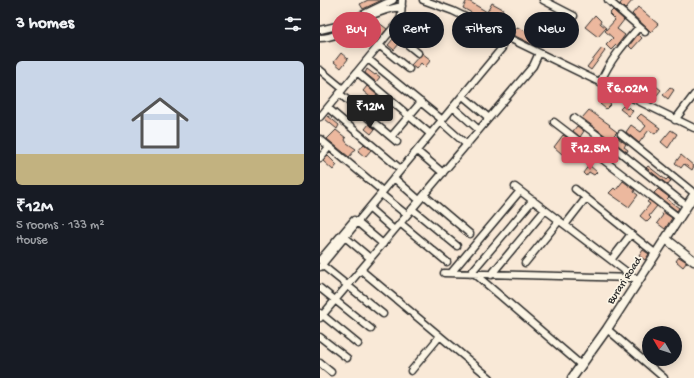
<!DOCTYPE html>
<meta charset="utf-8">
<style>
body{margin:0;font-family:"Gochi Hand",sans-serif;background:#20242c;color:#f1f3f6;height:100vh;display:flex;flex-direction:column;font-size:15px;white-space:nowrap}
*{box-sizing:border-box;margin:0}
p{font-size:13px;color:#9ea1a6}
.icon{flex:none;width:22px;height:22px;fill:none;stroke:currentColor;stroke-width:2;stroke-linecap:round;stroke-linejoin:round}
.map{position:relative;flex:1;overflow:hidden}
.panel{display:flex;flex-direction:column;background:#171b24;width:320px}
.panel>*{flex:none}
.hud{position:absolute;left:12px;top:12px;width:302px;height:36px;display:flex;gap:8px}
.needle{width:26px;rotate:309deg}
.tools{position:absolute;left:322px;top:326px;display:grid;gap:8px}
.tools a{display:grid;place-items:center;width:40px;height:40px;border-radius:50%;background:#171b24;box-shadow:0 2px 10px #0003;font-size:20px}
.price{position:absolute;translate:-50% -34px;padding:0 9px;border-radius:4px;background:#d1495b;color:#fff;font-size:13px;line-height:26px;filter:drop-shadow(0 1px 2px #0008)}
.price::after{content:'';position:absolute;left:50%;top:24px;width:12px;height:9px;margin-left:-6px;background:inherit;clip-path:polygon(0 0,100% 0,50% 100%)}
.price.selected{background:#222;color:#fff}
ul{padding:0;list-style:none}
li{display:grid;align-content:center;gap:8px;height:212px;padding:0 16px}
li span{display:grid;place-items:center;height:124px;border-radius:6px;color:#555}
li>.icon{margin-inline-start:auto}
span .icon{width:72px;height:72px;fill:#fffc;stroke-width:1}
li b{font-size:17px}
h2{display:flex;justify-content:space-between;align-items:center;height:48px;padding:0 16px;font-size:17px}
.chip{padding:0 14px;border-radius:18px;background:#171b24;box-shadow:0 2px 10px #0003;font-size:14px;line-height:36px}
.chip.selected{background:#d1495b;color:#fff}
main{display:flex;flex:1;min-height:0}
.map>svg:first-child{display:block}
</style>
<main>
<section class="panel">
<h2>3 homes<svg class="icon" aria-label="filters" viewBox="0 0 24 24"><path d="M4 7h16M4 17h16"/><circle cx="9" cy="7" r="2"/><circle cx="15" cy="17" r="2"/></svg></h2>
<ul>
<li><span style="background:linear-gradient(#c9d6e8 75%,#c2b280 0)"><svg class="icon" aria-label="home" viewBox="0 0 24 24"><path d="M3 11l9-7 9 7M6 9v11h12V9"/></svg></span><div><b>₹12M</b><p>5 rooms · 133 m²</p><p>House</p></div></li>
</ul>
</section>
<div class="map">
<svg width="374" height="378" viewBox="0 0 374 378">
<rect width="100%" height="100%" fill="#f9e9d7"/>
<filter id="ink" filterUnits="userSpaceOnUse"><feTurbulence type="fractalNoise" baseFrequency=".025" numOctaves="2"/><feDisplacementMap in="SourceGraphic" scale="8" xChannelSelector="R" yChannelSelector="G"/><feConvolveMatrix kernelMatrix="1 2 1 2 8 2 1 2 1" color-interpolation-filters="sRGB"/></filter>
<g filter="url(#ink)">
<path fill="#ecb89e" stroke="#2b2b2b" d="M48,0H62L43,9L40,4Z
M147,0L167,12L172,3L183,9L180,15L188,19L184,27L172,21L171,24L143,8Z
M303,0H313L305,9L300,4Z
M318,7L338,24L331,32L312,14Z
M293,10L304,20L297,29L305,35L297,46L296,45L291,50L286,45L293,38L285,31L295,20L289,14Z
M275,15L281,21L280,23L286,28L278,37L265,27Z
M54,19L67,29L56,42L49,36L54,29L47,23Z
M216,25L227,30L224,36L222,35L216,46L193,35L197,27L212,34Z
M318,34L322,38L312,49L309,46Z
M73,39L79,44L74,50L68,45Z
M282,48L285,51L271,70L267,67Z
M21,53L28,59L21,68L14,62Z
M102,53L111,60L105,67L101,63L96,69L91,65Z
M47,69L55,75L56,74L60,77L56,82L45,73Z
M329,81L341,90L337,95L325,86Z
M47,86L57,95L52,101L49,98L50,97L43,91Z
M350,87L354,90L348,99L343,95Z
M285,99L291,104L286,109L280,104Z
M303,106L307,109L309,107L313,111L309,116L300,109Z
M269,110L290,125L289,126L297,132L294,135L306,144L304,147L308,150L307,152L262,118Z
M321,114L340,128L335,134L329,130L319,143L306,132L311,125L321,132L326,126L317,118Z
M8,116L19,125L17,129L5,119Z
M49,124L55,129L51,134L45,129Z
M257,126L264,131L260,137L253,131Z
M16,130L26,138L25,140L27,143L36,149L29,157L7,139Z
M351,130L357,134L348,148L341,142Z
M243,135L252,141L242,154L234,147Z
M272,137L293,152L290,156L279,147L277,150L274,147L276,144L270,139Z
M44,144L51,150L45,157L38,151Z
M361,155L374,166L372,170L364,164L361,168L355,163Z
M8,156L17,165L13,170L3,161Z
M269,165L277,172L274,175L269,172L266,176L263,173Z
M328,166L346,180L348,178L351,181L348,185L326,168Z
M303,181L315,190L314,192L318,195L309,207L289,193L294,188L296,190Z
M338,189L349,197L347,199L359,208L357,211L334,193Z
M329,200L337,206L329,216L331,218L327,222L320,216L330,204L327,202Z
M343,212L352,218L345,229L337,223L343,215L342,214Z
M323,250L329,254L325,260L319,256Z
M359,257L367,262L363,267L356,261Z"/>
<g fill="none" stroke-linecap="round" stroke-linejoin="round">
<defs>
<path id="street" d="M103,0L133,11L374,128
M223,0L254,16
M288,0L325,32
M0,30L21,25L73,0
M71,31L98,53
M0,38C19,38 35,23 52,15C62,11 72,8 82,6
M59,45L89,69
M48,59L120,118
M0,70L23,89
M37,72L108,132
M280,83C290,60 303,45 319,27
M20,94L77,142
M143,96L169,118
M133,107L159,130
M8,108L78,167
M0,117L78,22L81,17L82,0
M254,118L296,149L367,206
M355,120L374,95
M121,122L147,145
M234,122L359,218
M301,134L374,193
M71,137L101,102
M0,139L60,189
M97,151L123,173
M0,158L9,147
M74,178L99,200
M195,187L316,279
M255,189L336,254
M61,194L87,215
M104,195L150,234
M49,208L74,230
M92,209L137,246
M37,222L63,244
M80,223L127,262
M245,225L266,198
M25,237L50,258
M0,260L34,220
M291,260L311,234
M205,263L239,221
M2,265L63,314
M0,267L182,48V44L185,37
M41,270L170,378
M124,273L315,278
M131,273L200,191
M150,274L213,200
M155,274L261,365
M171,275L225,210
M0,288L51,329
M0,313L38,344
M0,318L213,66L219,53
M287,329L344,378
M0,337L27,358
M0,363L11,372
M91,371L120,336"/>
<path id="secondary" d="M346,239L374,261
M252,378L287,329L374,195"/>
</defs>
<use href="#street" stroke="#2b2b2b" stroke-width="9"/>
<use href="#secondary" stroke="#2b2b2b" stroke-width="11"/>
<use href="#street" stroke="#fcf5e5" stroke-width="6"/>
<use href="#secondary" stroke="#fcf5e5" stroke-width="8"/>
</g>
</g>
<g text-anchor="middle" dominant-baseline="central" stroke-width="3.5" stroke-linejoin="round" paint-order="stroke">
<g font-size="11" fill="#2b2b2b" stroke="#fcf5e5">
<text transform="translate(305 281) rotate(-57)">Burari Road</text>
</g>
</g>
</svg>
<div class="tools">
<a><svg class="needle" viewBox="-14 -14 28 28"><path d="M0-13l5 13h-10z" fill="#e53935"/><path d="M0 13l5-13h-10z" fill="#9ea1a6"/></svg></a>
</div>
<b class="price" style="left:307px;top:111px">₹6.02M</b>
<b class="price selected" style="left:50px;top:129px">₹12M</b>
<b class="price" style="left:270px;top:171px">₹12.5M</b>
<div class="hud">
<a class="chip selected">Buy</a>
<a class="chip">Rent</a>
<a class="chip">Filters</a>
<a class="chip">New</a>
</div>
</div>
</main>
